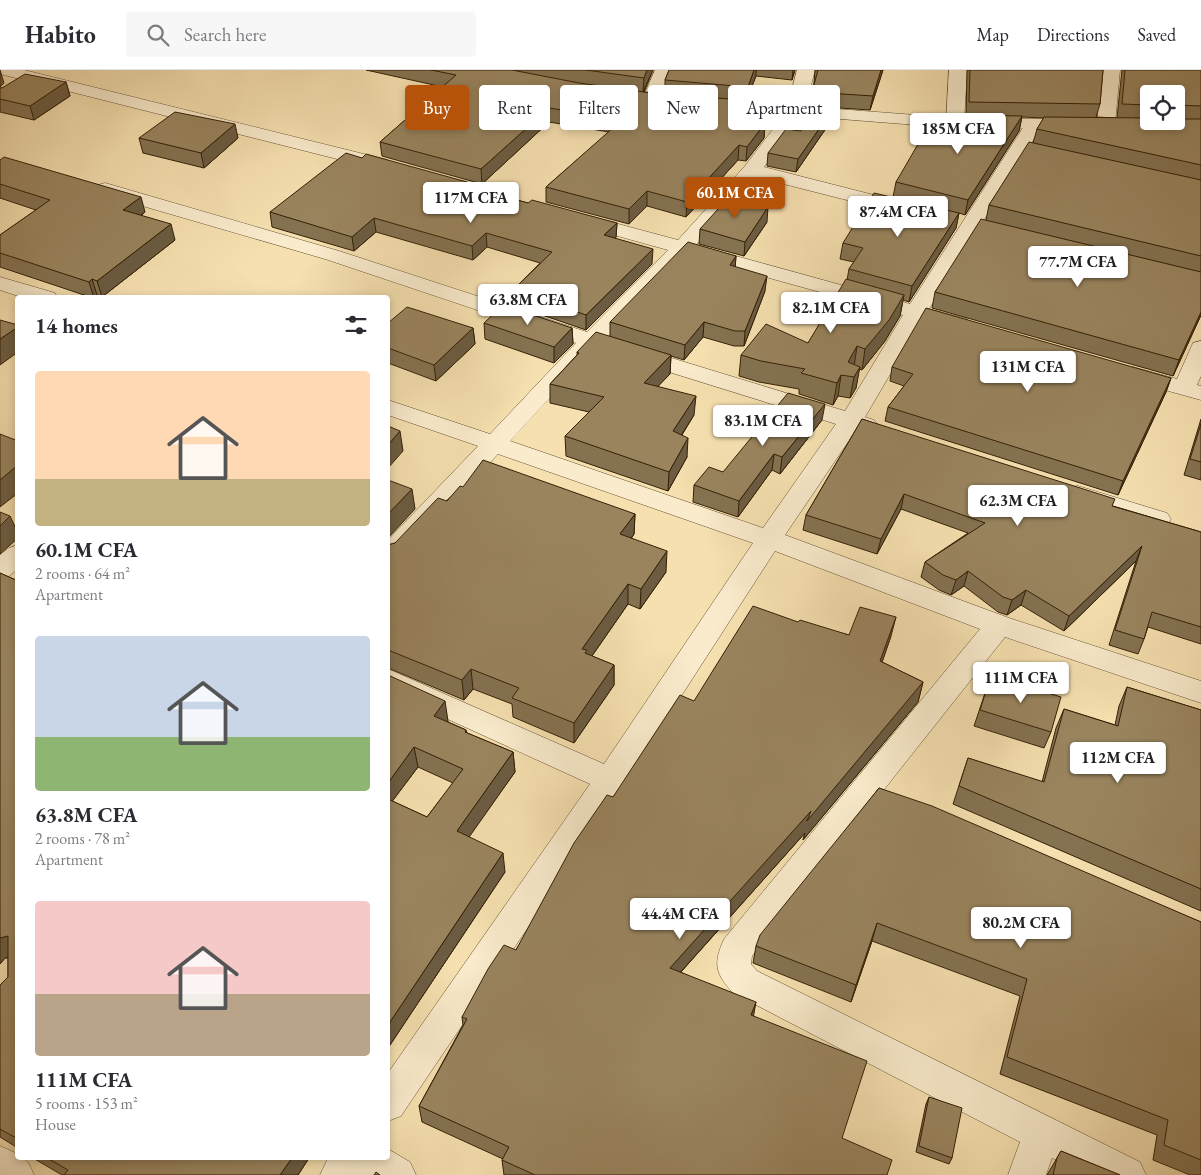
<!DOCTYPE html>
<meta charset="utf-8">
<style>
body{margin:0;font-family:"EB Garamond",serif;background:#f7f7f7;color:#2b2b33;height:100vh;display:flex;flex-direction:column;font-size:19px;white-space:nowrap}
*{box-sizing:border-box;margin:0}
p{font-size:16px;color:#7c7c81}
.icon{flex:none;width:28px;height:28px;fill:none;stroke:currentColor;stroke-width:2;stroke-linecap:round;stroke-linejoin:round}
.map{position:relative;flex:1;overflow:hidden}
.sheet{position:absolute;left:15px;top:225px;width:375px;height:865px;display:flex;flex-direction:column;background:#fff;border-radius:5px;box-shadow:0 2px 8px #0003}
.sheet>*{flex:none}
.top-card{position:absolute;left:405px;top:15px;width:475px;height:45px;display:flex;gap:10px}
.controls{position:absolute;left:1140px;top:15px;display:grid;gap:10px}
.controls a{display:grid;place-items:center;width:45px;height:45px;border-radius:5px;background:#fff;box-shadow:0 2px 8px #0003;font-size:25px}
.price{position:absolute;translate:-50% -42px;padding:0 11px;border-radius:5px;background:#fff;color:#222;font-size:16px;line-height:32px;filter:drop-shadow(0 1px 2px #0008)}
.price::after{content:'';position:absolute;left:50%;top:30px;width:15px;height:11px;margin-left:-8px;background:inherit;clip-path:polygon(0 0,100% 0,50% 100%)}
.price.selected{background:#b45309;color:#fff}
ul{padding:0;list-style:none}
li{display:grid;align-content:center;gap:10px;height:265px;padding:0 20px}
li span{display:grid;place-items:center;height:155px;border-radius:5px;color:#555}
li>.icon{margin-inline-start:auto}
span .icon{width:90px;height:90px;fill:#fffc;stroke-width:1}
li b{font-size:21px}
h2{display:flex;justify-content:space-between;align-items:center;height:60px;padding:0 20px;font-size:21px}
.tag{padding:0 18px;border-radius:5px;background:#fff;box-shadow:0 2px 8px #0003;font-size:18px;line-height:45px}
.tag.selected{background:#b45309;color:#fff}
header{display:flex;align-items:center;gap:30px;box-sizing:border-box;height:70px;padding:0 25px;background:#fff;border-bottom:1px solid #e1e1e2}
header strong{font-size:24px}
nav{display:flex;gap:28px;margin-inline-start:auto;font-size:18px}
.search{width:350px;height:45px;background:#f7f7f7;display:flex;align-items:center;gap:12px;box-sizing:border-box;padding:0 18px;border-radius:5px;color:#7c7c81;font-size:19px}
.map>svg:first-child{display:block}
</style>
<header>
<strong>Habito</strong>
<div class="search"><svg class="icon" aria-label="search" viewBox="0 0 24 24"><circle cx="10" cy="10" r="6"/><path d="M15 15l6 6"/></svg>Search here</div>
<nav><a>Map</a><a>Directions</a><a>Saved</a></nav>
</header>
<div class="map">
<svg width="1201" height="1105" viewBox="0 0 1201 1105">
<rect width="100%" height="100%" fill="#f6e0b0"/>
<filter id="stains"><feTurbulence type="fractalNoise" baseFrequency=".004" numOctaves="4"/><feColorMatrix values="0 0 0 0 .2 0 0 0 0 .09 0 0 0 0 .02 0 0 0 .5 -.17"/></filter>
<radialGradient id="worn" r=".72"><stop offset=".6" stop-color="#630" stop-opacity="0"/><stop offset="1" stop-color="#630" stop-opacity=".3"/></radialGradient>
<g fill="none" stroke-linecap="round" stroke-linejoin="round">
<defs>
<path id="minor" d="M0,0H24L388,90L390,94L388,98L381,100L0,4Z
M655,0H673L660,30L657,34L651,35L645,34L642,30Z
M797,0H815L804,42L764,97L913,135L916,139L913,143L906,145L756,107L696,175L910,234L1028,50L1034,49L1040,50L1043,54L929,239L967,249L970,254L967,259L959,261L922,250L865,347L874,350L878,355L874,360L866,363L856,360L785,465L1009,548L1201,611V633L1005,567L752,886L751,894L757,901L1140,1092L1146,1105H1087L1052,1088L1046,1105H1008L1020,1072L733,923C715,903 713,894 724,869L980,559L775,481L621,719L401,1046L388,1051V1003L590,714L388,622V599L604,694L753,473L498,384L397,492L388,495V470L478,376L388,345V330L490,364L576,273L325,189L98,123L95,119L98,115L105,113L112,115L339,181L587,262L668,180L574,154L571,150L574,146L581,144L678,170L745,96L786,42ZM686,185L903,245L845,341L606,268ZM595,279L836,354L763,458L510,371Z
M949,0H967L964,53L961,57L955,58L949,57L946,53Z
M1102,0H1120L1115,54L1112,58L1106,59L1100,58L1097,54Z
M0,207L55,223L57,228H24L0,220Z
M1201,271V306L1197,315L1201,316V330L1125,309L1122,304L1125,299L1133,297L1177,309L1193,273Z
M1078,416L1167,443L1171,449L1167,455L1158,458L1069,430L1065,424L1069,418Z
M18,475V499L9,506L0,508V485L9,478Z
M0,1076L18,1084V1088C28,1088 30,1096 34,1105H0Z
M388,1079L410,1092L416,1105H320L328,1088H388Z"/>
<path id="tertiary" d="M706,29L955,48L1077,49L1083,50L1086,54L1083,58L1077,59L955,58L700,38L697,34L700,30Z"/>
</defs>
<use href="#minor" stroke="#645030" stroke-width="1"/>
<use href="#tertiary" stroke="#645030" stroke-width="1"/>
<use href="#minor" fill="#f9ebcc" fill-rule="evenodd"/>
<use href="#tertiary" fill="#f9ebcc" fill-rule="evenodd"/>
</g>
<path fill="#847251" stroke="#342005" fill-rule="evenodd" d="M366,0H653L644,22L665,24V10L669,0H795L792,10L756,6L746,31H743L741,44L740,49L765,53L764,68L746,91L738,90L686,147L647,136L629,154L546,132V117L609,62L549,52L482,114L382,86L380,72L443,17Z
M815,0H883L870,40L810,36L812,22L814,13Z
M967,0H1103L1100,34L1096,47L1117,48L1122,0H1201V245L1173,306L932,238L935,222L986,150L989,135L1033,73L1037,59L1044,48L1022,47L1019,61L965,145L959,143L956,158L909,232L903,230L900,246L885,271L862,300L859,299L856,318L850,328L838,326L833,335L799,324V319L759,312L739,306L741,285L808,273L847,210L849,199L854,192L840,189L843,173L893,127L896,112L929,71L959,58L961,45L966,46ZM1149,24H1176V51H1149Z
M66,12L70,26L34,50L0,42V18Z
M831,51L796,102L767,96L768,83L801,61Z
M139,68H238L204,98L143,83Z
M362,88L467,112V117L528,133L617,153L616,167L615,169L652,194L586,260L513,235V220L540,193L487,177L473,190L376,162L354,181L272,157L270,142Z
M0,90L145,142L141,146L175,170L102,227L97,225L93,228L0,197V165L36,140L0,128Z
M767,152L744,186L699,174L700,159Z
M736,186L735,197L765,221L744,276H734L703,267L684,290L671,286L670,304L658,316L694,345L682,365L687,387L668,421L566,386L565,366L589,342L550,333V314L577,285V282L610,267V252Z
M388,253L473,258L475,274L436,311L388,293Z
M484,253L572,258L573,274L554,293L485,269Z
M892,297L1171,308L1166,322L1118,425L885,351L888,337L904,316L890,311Z
M862,349L1113,436L1201,462V574L1148,557L1144,569L1138,584L1109,575L1136,491L1064,561L1021,535L1007,545L998,542L964,516L951,525L939,520L921,507L925,492L968,463L901,439L877,484L803,460L806,445Z
M1201,349V410L1184,405Z
M822,350L780,404L772,400L738,447L693,432L694,415L723,402Z
M463,417L635,444L634,464L631,469L666,502L640,539L628,534L592,586L614,595V615L574,673L513,647L512,634L473,619L464,630L388,598V475L395,473Z
M0,503L18,511V1078L0,1067V915L8,907V888H5L0,894Z
M798,552L849,565L891,566L882,592L923,612L918,632L803,770L805,763L681,902L754,946L842,1069L887,1105H504L502,1090L503,1089L422,1052L419,1036L463,955L462,947L516,880L613,727L694,631Z
M388,605L448,651V652L466,660L467,663L513,682L515,702L469,766L505,802L388,978ZM418,697L453,713L427,747L392,731Z
M991,605L1051,662L1044,678L974,656Z
M1127,617L1201,640V841L953,734L968,688L1042,712L1056,658L1064,639L1115,655L1119,636Z
M879,718L1201,852V1105H1190L1153,1090L1157,1065L1000,1004L1020,926L872,871L851,932L753,893L756,876Z
M929,1027L952,1088L949,1094L916,1082L926,1034Z
M1061,1081L1120,1105H1047Z
M33,1088H309L298,1105H62Z"/>
<path fill="#6b5c42" stroke="#342005" d="M0,0L4,13L0,17Z
M647,0H653L643,22L644,8Z
M754,0H756V6L746,31L748,17Z
M793,0H795L792,10Z
M881,0H883L870,40L873,26Z
M66,12L70,26L34,50L30,36Z
M743,30L741,44L735,63L736,49Z
M549,38V52L482,114L481,99Z
M833,39L831,51L796,102L798,89Z
M1022,46L1019,61L965,145L968,130Z
M765,53L764,68L746,91L747,77Z
M235,54L238,68L204,98L201,83Z
M739,75L738,90L686,147L687,132Z
M647,121V136L629,154V139Z
M141,127L145,142L127,156L123,140Z
M768,137L767,152L744,186L745,172Z
M959,143L956,158L909,232L912,216Z
M374,148L376,162L354,181L352,167Z
M617,153L616,167L604,180V165Z
M171,154L175,170L102,227L97,211Z
M486,163L487,177L473,190L472,176Z
M653,179L652,194L586,260V245Z
M736,186L735,200L730,195Z
M767,206L765,221L744,276L745,261Z
M92,209L97,225L94,228L89,212Z
M904,225L900,246L885,271L862,300L865,279Z
M1201,242V245L1173,306L1179,290Z
M704,252L703,267L684,290L685,275Z
M18,257V282L0,295V269Z
M473,258L475,274L436,311L434,295Z
M572,258L573,274L554,293V277Z
M857,276L854,297L848,292Z
M671,285L670,304L643,332L644,313Z
M860,297L856,318L850,328L854,307Z
M841,305L838,326L833,335L837,313Z
M1171,308L1166,322L1118,425L1123,411Z
M696,326L694,345L672,380L673,361Z
M825,334L822,350L780,404L782,387Z
M400,361L403,381L388,398V375Z
M688,368L687,387L668,421L669,402Z
M774,384L772,400L738,447L739,431Z
M18,395V423L0,437V410Z
M412,419L415,439L388,468V444Z
M904,424L901,439L877,484L881,469Z
M635,444L634,464L619,485L620,464Z
M10,446L18,463V468L0,484V456Z
M1142,476L1136,491L1064,561L1069,546Z
M667,481L666,502L640,539L641,519Z
M968,501L964,516L951,525L956,510Z
M628,514V534L587,593L582,579Z
M1026,520L1021,535L1007,545L1012,530Z
M896,547L891,566L876,610L880,591Z
M614,595V615L574,673V653Z
M471,599L473,619L464,630L462,610Z
M923,612L918,632L803,770L805,763L669,915L670,898Z
M445,631L448,651L437,666L434,646Z
M414,677L418,697L388,737V713Z
M513,682L515,702L460,780L457,761Z
M503,783L505,802L388,978V955Z
M877,853L872,871L851,932L856,915Z
M8,866L18,885L5,888L0,894V868Z
M756,932L753,949L751,945Z
M292,1088H309L298,1105H280Z"/>
<path fill="#99845e" stroke="#342005" d="M431,0H512L579,13L651,23L743,30L736,49L765,53L747,77L739,75L687,132L647,121L629,139L546,117L623,49L549,38L481,99L380,72L456,5Z
M586,0H647L644,8Z
M669,0H754L748,17L665,10Z
M818,0H881L873,26L812,22Z
M970,0H1103L1100,34L969,32Z
M1125,0H1201V36L1176,35V24H1149V35L1122,34Z
M25,4L66,12L30,36L0,29V18H2Z
M808,38L833,39L798,89L768,83L786,59L801,61Z
M175,42L235,54L201,83L139,68Z
M961,45L1022,46L968,130L896,112L921,69L929,71L941,54L959,58Z
M1044,47L1149,48V51H1176V49H1201V95L1037,59Z
M1029,72L1201,110V186L989,135Z
M346,83L362,88L366,84L467,112L463,115L528,133L532,130L617,153L604,165L653,179L586,245L513,220L552,182L486,163L472,176L374,148L352,167L270,142Z
M4,87L141,127L123,140L171,154L97,211L92,209L89,212L0,183V165L50,130L0,114V90Z
M874,123L959,143L912,216L849,199L863,178L843,173Z
M728,128L768,137L745,172L700,159Z
M981,149L1201,202V242L1179,290L935,222Z
M688,172L736,186L730,195L767,206L745,261H735L704,252L685,275L610,252Z
M846,209L904,225L889,250L865,279L857,276L848,292L860,297L854,307L841,305L837,313L801,303L805,299L761,291L741,285L766,254L808,273Z
M503,235L572,258L554,277L484,253Z
M407,237L473,258L434,295L388,278V253Z
M926,238L1171,308L1123,411L888,337L913,304L892,297Z
M0,250L18,255V257L0,269Z
M596,262L671,285L644,313L696,326L673,361L688,368L669,402L565,366L604,327L550,314L579,283L577,282Z
M788,323L825,334L782,387L774,384L739,431L694,415L709,397L723,402Z
M862,349L1115,429L1112,436L1201,462V557L1152,542L1144,569L1115,560L1142,476L1069,546L1026,520L1012,530L1003,527L968,501L956,510L943,505L925,492L985,453L904,424L881,469L806,445Z
M1201,354V392L1190,389Z
M388,356L400,361L388,375Z
M0,364L18,371V395L0,410Z
M483,390L635,444L620,464L667,481L641,519L628,514L582,579L587,580L585,583L614,595L574,653L512,628L519,618L471,599L462,610L388,580V475L395,473L438,428L447,431L460,416L463,417Z
M388,410L412,419L388,444Z
M0,442L10,446L0,456Z
M0,503L18,511V1069L0,1059V915L8,907V866L0,868Z
M753,536L798,552L800,550L849,565L860,537L896,547L880,591L923,612L807,751L811,741L670,898L756,932L751,945L867,991L842,1068L892,1090L887,1105H535L502,1090L509,1077L419,1036L467,949L462,947L488,899L504,875L516,880L574,773L607,725L613,727L680,625L694,631Z
M388,605L445,631L434,646L466,660L465,662L513,682L457,761L503,783L388,955V729L427,747L463,699L414,677L388,713Z
M991,605L1061,627L1051,662L980,640Z
M1127,617L1201,640V819L959,716L968,688L1044,712L1064,639L1118,656Z
M879,718L932,736L1201,852V1090L1164,1075L1168,1050L1007,987L1027,909L877,853L856,915L756,876L760,865Z
M929,1027L962,1038L952,1088L919,1076Z
M1061,1081L1120,1105H1053L1057,1088Z
M47,1088H292L280,1105H64L68,1100Z
M376,1102L380,1105H374Z"/>
<rect width="100%" height="100%" filter="url(#stains)"/>
<rect width="100%" height="100%" fill="url(#worn)"/>
</svg>
<div class="controls">
<a><svg class="icon" aria-label="locate" viewBox="0 0 24 24"><circle cx="12" cy="12" r="6"/><path d="M12 2v4M12 18v4M2 12h4M18 12h4"/></svg></a>
</div>
<b class="price" style="left:958px;top:85px">185M CFA</b>
<b class="price selected" style="left:735px;top:149px">60.1M CFA</b>
<b class="price" style="left:471px;top:154px">117M CFA</b>
<b class="price" style="left:898px;top:168px">87.4M CFA</b>
<b class="price" style="left:1078px;top:218px">77.7M CFA</b>
<b class="price" style="left:528px;top:256px">63.8M CFA</b>
<b class="price" style="left:831px;top:264px">82.1M CFA</b>
<b class="price" style="left:1028px;top:323px">131M CFA</b>
<b class="price" style="left:763px;top:377px">83.1M CFA</b>
<b class="price" style="left:1018px;top:457px">62.3M CFA</b>
<b class="price" style="left:1021px;top:634px">111M CFA</b>
<b class="price" style="left:1118px;top:714px">112M CFA</b>
<b class="price" style="left:680px;top:870px">44.4M CFA</b>
<b class="price" style="left:1021px;top:879px">80.2M CFA</b>
<div class="top-card">
<a class="tag selected">Buy</a>
<a class="tag">Rent</a>
<a class="tag">Filters</a>
<a class="tag">New</a>
<a class="tag">Apartment</a>
</div>
<section class="sheet">
<h2>14 homes<svg class="icon" aria-label="filters" viewBox="0 0 24 24"><path d="M4 7h16M4 17h16"/><circle cx="9" cy="7" r="2"/><circle cx="15" cy="17" r="2"/></svg></h2>
<ul>
<li><span style="background:linear-gradient(#ffd9b3 70%,#c2b280 0)"><svg class="icon" aria-label="home" viewBox="0 0 24 24"><path d="M3 11l9-7 9 7M6 9v11h12V9"/></svg></span><div><b>60.1M CFA</b><p>2 rooms · 64 m²</p><p>Apartment</p></div></li>
<li><span style="background:linear-gradient(#c9d6e8 65%,#8fb573 0)"><svg class="icon" aria-label="home" viewBox="0 0 24 24"><path d="M3 11l9-7 9 7M6 9v11h12V9"/></svg></span><div><b>63.8M CFA</b><p>2 rooms · 78 m²</p><p>Apartment</p></div></li>
<li><span style="background:linear-gradient(#f6c9c9 60%,#b9a48a 0)"><svg class="icon" aria-label="home" viewBox="0 0 24 24"><path d="M3 11l9-7 9 7M6 9v11h12V9"/></svg></span><div><b>111M CFA</b><p>5 rooms · 153 m²</p><p>House</p></div></li>
</ul>
</section>
</div>
